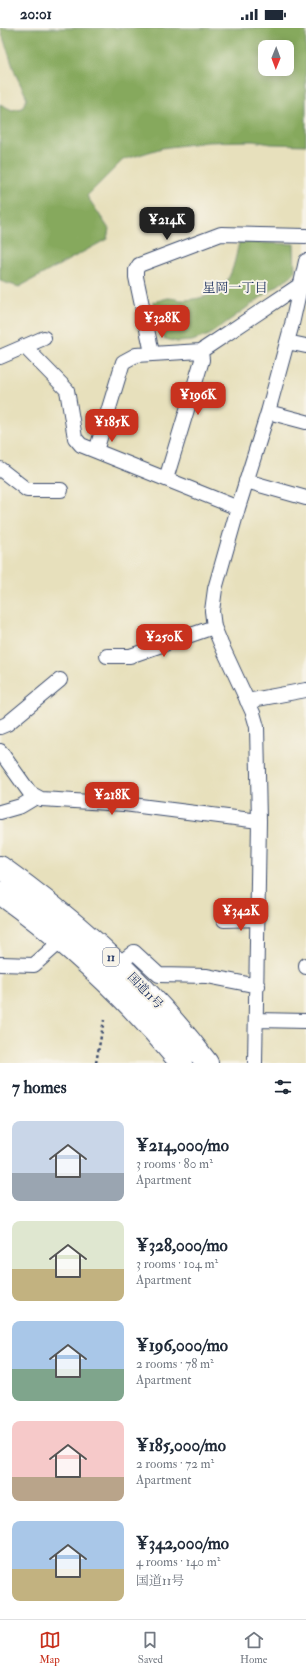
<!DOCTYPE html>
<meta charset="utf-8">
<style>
body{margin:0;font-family:"IM FELL Double Pica","Noto Serif JP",serif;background:#f2f2f3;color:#1f2937;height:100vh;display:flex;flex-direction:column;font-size:15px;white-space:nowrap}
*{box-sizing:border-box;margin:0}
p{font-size:13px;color:#747a83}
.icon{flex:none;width:22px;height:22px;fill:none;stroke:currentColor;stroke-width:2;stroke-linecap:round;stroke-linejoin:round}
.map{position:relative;height:1035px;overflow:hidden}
.details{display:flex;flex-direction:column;background:#fff;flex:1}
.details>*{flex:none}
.needle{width:26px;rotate:181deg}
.buttons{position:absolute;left:258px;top:12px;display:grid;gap:8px}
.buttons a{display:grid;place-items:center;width:36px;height:36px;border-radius:8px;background:#fff;box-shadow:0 2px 10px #0003;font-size:20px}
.price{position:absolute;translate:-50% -34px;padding:0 9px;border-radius:8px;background:#c8321e;color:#fff;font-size:13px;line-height:26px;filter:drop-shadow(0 1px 2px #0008)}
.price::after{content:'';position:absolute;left:50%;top:24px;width:12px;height:9px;margin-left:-6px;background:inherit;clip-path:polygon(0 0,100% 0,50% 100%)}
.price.selected{background:#222;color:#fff}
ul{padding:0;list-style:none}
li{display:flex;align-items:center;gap:12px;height:100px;padding:0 12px}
li span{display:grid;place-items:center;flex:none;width:112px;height:80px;border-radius:8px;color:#555}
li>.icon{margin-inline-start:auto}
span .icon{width:48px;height:48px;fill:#fffc;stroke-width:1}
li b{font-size:17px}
h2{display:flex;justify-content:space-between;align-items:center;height:48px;padding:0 12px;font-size:17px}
.status{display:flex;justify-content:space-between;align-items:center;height:28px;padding:0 20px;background:#fff;direction:ltr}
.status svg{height:11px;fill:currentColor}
.tab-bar{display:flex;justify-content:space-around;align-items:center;height:56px;border-top:1px solid #e0e1e3;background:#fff;font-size:11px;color:#747a83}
.tab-bar a{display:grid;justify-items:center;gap:2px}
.tab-bar .selected{color:#c8321e}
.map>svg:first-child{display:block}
</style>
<div class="status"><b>20:01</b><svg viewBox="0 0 49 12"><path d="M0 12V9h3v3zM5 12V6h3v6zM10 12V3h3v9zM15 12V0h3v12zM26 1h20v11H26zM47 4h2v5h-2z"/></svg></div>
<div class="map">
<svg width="306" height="1035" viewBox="0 0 306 1035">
<rect width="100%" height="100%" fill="#f7f3e8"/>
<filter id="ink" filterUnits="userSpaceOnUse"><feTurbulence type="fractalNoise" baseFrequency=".025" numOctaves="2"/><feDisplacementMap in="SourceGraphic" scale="8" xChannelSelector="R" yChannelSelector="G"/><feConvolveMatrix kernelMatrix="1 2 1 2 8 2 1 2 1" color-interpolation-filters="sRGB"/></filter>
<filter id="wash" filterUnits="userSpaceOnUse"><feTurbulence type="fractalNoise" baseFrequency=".012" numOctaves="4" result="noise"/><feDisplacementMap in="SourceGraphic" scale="16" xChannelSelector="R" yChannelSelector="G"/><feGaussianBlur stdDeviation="0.9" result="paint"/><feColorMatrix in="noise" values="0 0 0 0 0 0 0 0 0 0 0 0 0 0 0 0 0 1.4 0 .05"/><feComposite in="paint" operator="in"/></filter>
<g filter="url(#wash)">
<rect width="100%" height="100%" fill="#e7e0bc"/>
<path fill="#86a95d" stroke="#506c5e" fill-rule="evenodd" d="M0,0H306V117L271,116L253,113L207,114L162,120L123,132L87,168L109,201L107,211L19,259L0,253V76L12,82L22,80L27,70L15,45ZM265,19H287V41H265Z
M239,214L294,216L295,245L209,307L192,313L177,314L165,311L159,304L153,274C158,273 163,271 168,270C173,270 178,272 184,272C227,269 231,252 239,214Z"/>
</g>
<g filter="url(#ink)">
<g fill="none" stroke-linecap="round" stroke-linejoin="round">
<defs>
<path id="minor" d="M287,314L306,318
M24,318L67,362L75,410L81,417L238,480
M152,325L136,249V242L139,237L221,206L306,208
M0,329L44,310
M268,384L306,394
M96,423L123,334L136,327L201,323L300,257
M0,441L27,462H61
M166,451L202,332L201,323
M246,453L306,470
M107,628H130L214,599
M247,673L306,662
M0,699L7,696L60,652
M0,723L30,765L41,771L124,776L259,793
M0,784L21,778L36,769
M224,892L258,891
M0,936L34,937L61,913
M306,937V939
M112,941L134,924L159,947L207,948L258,958
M257,992L306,993
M255,1035L259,793L257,699L253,685L221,616L214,599L212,583L215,561L238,480L268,384L292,296L306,233"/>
<path id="trunk" d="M0,839C77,894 150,959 207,1035
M0,865C67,913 129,971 181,1035"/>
</defs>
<use href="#minor" stroke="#3a4a6c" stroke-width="16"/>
<use href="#trunk" stroke="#3a4a6c" stroke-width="24"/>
<path stroke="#3a4a6c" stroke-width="2.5" stroke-dasharray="3 3" stroke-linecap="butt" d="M96,1035L104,992"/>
<use href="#minor" stroke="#fff" stroke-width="14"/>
<use href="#trunk" stroke="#fff" stroke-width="22"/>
</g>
</g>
<g text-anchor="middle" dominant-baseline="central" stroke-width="4" stroke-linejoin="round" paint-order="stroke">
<rect fill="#f7f3e8" stroke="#5d6a87" stroke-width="1" x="103" y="920" width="16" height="18" rx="3"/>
<g font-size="11" font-weight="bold" fill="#1b2f5e">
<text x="111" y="929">11</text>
</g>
<g font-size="12" fill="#1b2f5e" stroke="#f7f3e8">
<text transform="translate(145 963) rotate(46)">国道11号</text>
</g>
<g font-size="13" fill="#1b2f5e" stroke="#f7f3e8">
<text x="235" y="260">星岡一丁目</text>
</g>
</g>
</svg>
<div class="buttons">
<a><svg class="needle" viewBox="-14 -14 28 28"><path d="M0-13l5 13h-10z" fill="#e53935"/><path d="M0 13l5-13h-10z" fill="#747a83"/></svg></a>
</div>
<b class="price selected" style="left:167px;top:213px">¥214K</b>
<b class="price" style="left:162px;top:311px">¥328K</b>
<b class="price" style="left:198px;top:388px">¥196K</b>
<b class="price" style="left:112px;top:415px">¥185K</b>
<b class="price" style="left:164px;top:630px">¥250K</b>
<b class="price" style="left:112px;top:788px">¥218K</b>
<b class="price" style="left:241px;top:904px">¥342K</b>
</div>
<section class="details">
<h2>7 homes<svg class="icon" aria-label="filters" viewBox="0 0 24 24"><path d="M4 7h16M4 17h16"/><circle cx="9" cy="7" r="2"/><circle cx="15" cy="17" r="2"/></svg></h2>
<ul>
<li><span style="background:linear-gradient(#c9d6e8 65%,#9aa5b1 0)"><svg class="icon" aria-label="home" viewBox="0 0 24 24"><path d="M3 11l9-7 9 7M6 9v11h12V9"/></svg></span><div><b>¥214,000/mo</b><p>3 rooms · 80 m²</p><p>Apartment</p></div></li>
<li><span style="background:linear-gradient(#dfe7d0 60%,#c2b280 0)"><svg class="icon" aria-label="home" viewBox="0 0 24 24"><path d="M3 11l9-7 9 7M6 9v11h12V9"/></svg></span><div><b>¥328,000/mo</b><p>3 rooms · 104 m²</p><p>Apartment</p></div></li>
<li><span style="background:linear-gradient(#a9c7e8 60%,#7fa58c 0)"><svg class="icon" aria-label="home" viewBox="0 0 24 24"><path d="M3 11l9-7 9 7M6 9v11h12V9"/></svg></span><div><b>¥196,000/mo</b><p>2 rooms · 78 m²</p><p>Apartment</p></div></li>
<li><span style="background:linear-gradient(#f6c9c9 70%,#b9a48a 0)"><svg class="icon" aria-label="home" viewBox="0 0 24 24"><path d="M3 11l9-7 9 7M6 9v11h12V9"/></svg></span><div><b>¥185,000/mo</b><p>2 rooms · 72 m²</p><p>Apartment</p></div></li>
<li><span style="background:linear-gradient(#a9c7e8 60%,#c2b280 0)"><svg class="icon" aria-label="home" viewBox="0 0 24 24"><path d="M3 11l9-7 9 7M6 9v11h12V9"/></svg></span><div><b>¥342,000/mo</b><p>4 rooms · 140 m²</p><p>国道11号</p></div></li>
</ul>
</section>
<nav class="tab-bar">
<a class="selected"><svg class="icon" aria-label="map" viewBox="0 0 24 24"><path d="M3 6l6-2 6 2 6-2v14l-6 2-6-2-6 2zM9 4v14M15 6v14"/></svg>Map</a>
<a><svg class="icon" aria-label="saved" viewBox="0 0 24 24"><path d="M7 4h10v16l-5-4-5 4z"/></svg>Saved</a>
<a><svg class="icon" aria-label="home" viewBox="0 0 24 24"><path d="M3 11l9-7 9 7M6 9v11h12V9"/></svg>Home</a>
</nav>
